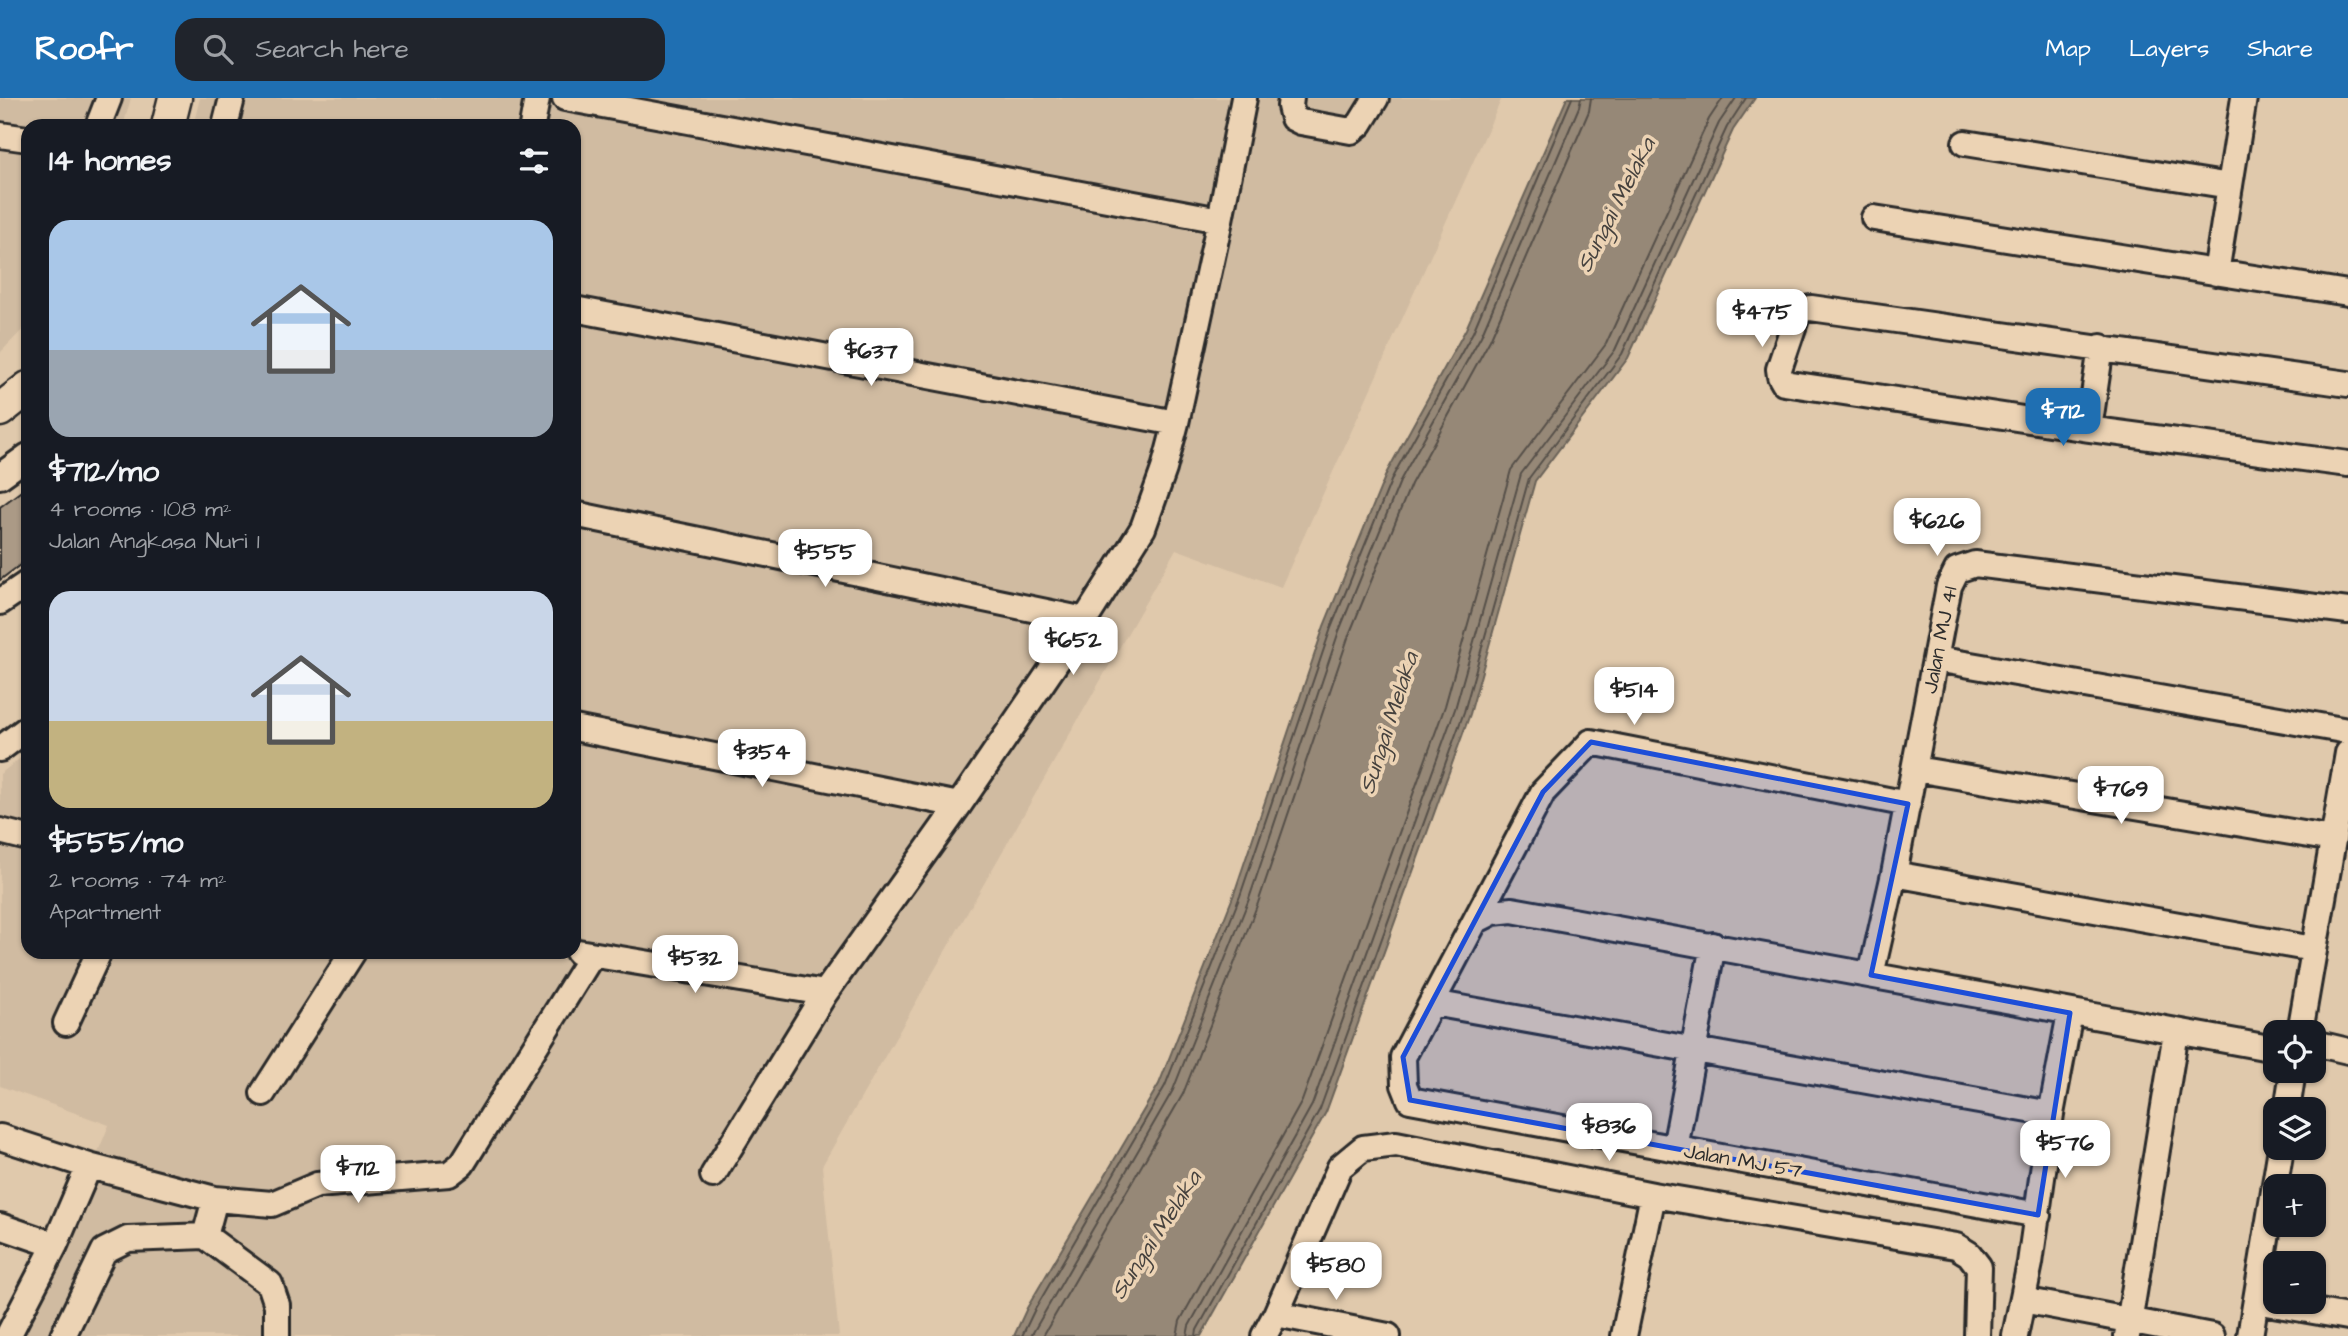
<!DOCTYPE html>
<meta charset="utf-8">
<style>
body{margin:0;font-family:"Architects Daughter",sans-serif;background:#20242c;color:#f1f3f6;height:100vh;display:flex;flex-direction:column;font-size:26px;white-space:nowrap}
*{box-sizing:border-box;margin:0}
p{font-size:23px;color:#9ea1a6}
.icon{flex:none;width:38px;height:38px;fill:none;stroke:currentColor;stroke-width:2;stroke-linecap:round;stroke-linejoin:round}
.map{position:relative;flex:1;overflow:hidden}
.sheet{position:absolute;left:21px;top:21px;width:560px;height:840px;display:flex;flex-direction:column;background:#171b24;border-radius:21px;box-shadow:0 2px 5px #0004}
.sheet>*{flex:none}
.fabs{position:absolute;left:2263px;top:922px;display:grid;gap:14px}
.fabs a{display:grid;place-items:center;width:63px;height:63px;border-radius:14px;background:#171b24;box-shadow:0 2px 5px #0004;font-size:35px}
.price{position:absolute;translate:-50% -60px;padding:0 16px;border-radius:14px;background:#fff;color:#222;font-size:23px;line-height:46px;filter:drop-shadow(0 2px 4px #0008)}
.price::after{content:'';position:absolute;left:50%;top:42px;width:21px;height:16px;margin-left:-10px;background:inherit;clip-path:polygon(0 0,100% 0,50% 100%)}
.price.active{background:#1f6fb2;color:#fff}
ul{padding:0;list-style:none}
li{display:grid;align-content:center;gap:14px;height:371px;padding:0 28px}
li span{display:grid;place-items:center;height:217px;border-radius:21px;color:#555}
li>.icon{margin-inline-start:auto}
span .icon{width:126px;height:126px;fill:#fffc;stroke-width:1}
li b{font-size:30px}
h2{display:flex;justify-content:space-between;align-items:center;height:84px;padding:0 28px;font-size:30px}
header{display:flex;align-items:center;gap:42px;box-sizing:border-box;height:98px;padding:0 35px;background:#1f6fb2;color:#fff}
header strong{font-size:33px}
nav{display:flex;gap:38px;margin-inline-start:auto;font-size:24px}
.search{width:490px;height:63px;background:#20242c;display:flex;align-items:center;gap:18px;box-sizing:border-box;padding:0 24px;border-radius:21px;color:#9ea1a6;font-size:26px}
.map>svg:first-child{display:block}
</style>
<header>
<strong>Roofr</strong>
<div class="search"><svg class="icon" aria-label="search" viewBox="0 0 24 24"><circle cx="10" cy="10" r="6"/><path d="M15 15l6 6"/></svg>Search here</div>
<nav><a>Map</a><a>Layers</a><a>Share</a></nav>
</header>
<div class="map">
<svg width="2348" height="1238" viewBox="0 0 2348 1238">
<rect width="100%" height="100%" fill="#e0c9ac"/>
<filter id="ink" filterUnits="userSpaceOnUse"><feTurbulence type="fractalNoise" baseFrequency=".0143" numOctaves="2"/><feDisplacementMap in="SourceGraphic" scale="14" xChannelSelector="R" yChannelSelector="G"/><feConvolveMatrix kernelMatrix="1 2 1 2 8 2 1 2 1" color-interpolation-filters="sRGB"/></filter>
<g filter="url(#ink)">
<path fill="#d0bba1" d="M0,0H131L123,28H28V226L0,255Z
M200,0H1502L1281,489L1176,451L822,1068L839,1238H23L109,1027L0,988V676L28,654V854H574V28H193Z"/>
<path fill="#968877" stroke="#6b6359" stroke-width="2" d="M1567,0H1755L1733,32L1628,260L1535,383L1470,616L1326,1014L1201,1238H1014L1027,1210L1159,986L1234,796L1324,528L1387,374L1466,231Z"/>
<g fill="none" stroke-linecap="round" stroke-linejoin="round">
<path stroke="#565049" stroke-width="2" d="M1022,1238L1034,1213L1165,988L1240,798L1331,530L1393,378L1473,234L1572,0
M1031,1238L1173,992L1249,801L1339,533L1401,381L1481,238L1579,9L1581,0
M1043,1238L1183,996L1258,805L1349,537L1411,386L1490,242L1589,13L1591,0
M1177,1238L1180,1223L1302,1003L1445,608L1511,372L1606,246L1709,21L1723,0
M1187,1238L1189,1228L1312,1007L1455,611L1521,376L1615,252L1719,25L1736,0
M1196,1238L1197,1232L1320,1011L1464,614L1529,380L1622,256L1727,29L1746,0"/>
</g>
<path fill="#ab9a86" stroke="#2b2b2b" stroke-width="2" d="M28,388V461L0,482V409Z"/>
<g fill="none" stroke-linecap="round" stroke-linejoin="round">
<defs>
<path id="minor" d="M565,0L1220,122
M1291,0L1290,8L1293,20L1301,24L1351,33L1360,26L1376,0
M98,28L109,0
M225,28L232,0
M532,28L537,0
M0,37L28,41
M1965,45L2230,88
M1874,120L2348,195
M2216,175L2244,0
M574,211L1176,325
M2348,286L1811,210L1799,212L1779,271L1780,278L1784,285L2089,331L2348,366
M2089,331L2101,249
M0,378L28,358
M574,416L1085,522
M0,504L28,485
M1936,561L2348,633
M574,630L959,707
M0,651L28,630
M1915,671L2333,741
M0,733L28,740
M1894,776L2313,851
M1475,823L1543,694L1591,644L1908,706
M578,854L825,895
M1871,877L1894,776L1949,488L1957,472L1975,466L2348,513
M1433,905L2051,1016
M66,925L99,854
M2300,934L2348,655
M2314,945L2348,953
M263,995L353,854
M2287,1012L2293,973
M0,1039L89,1068L215,1101L272,1106L317,1087L449,1076L462,1066L592,857
M1675,1050L1713,847
M713,1077L825,895L959,707L1085,522L1143,430L1164,371L1176,325L1220,122L1244,0
M2038,1117L1410,1002L1404,987L1403,959L1475,823L1493,814L1512,812L2275,951
M0,1128L55,1147
M205,1138L270,1186L277,1207V1238
M2023,1202L2212,1238
M2256,1203L2348,1219
M1276,1216L1388,1238
M8,1238L55,1147L89,1068
M63,1238L104,1153L128,1141L205,1138L215,1101
M1264,1238L1276,1216L1340,1069L1363,1050L1396,1046L1653,1097L1956,1148L1969,1156L1979,1169L1977,1238
M1624,1238L1653,1097
M2015,1238L2030,1165L2051,1016L2070,915
M2127,1238L2176,934
M2250,1238L2281,1050"/>
<path id="major" d="M168,28L175,0
M0,312L28,290"/>
</defs>
<use href="#minor" stroke="#2b2b2b" stroke-width="30"/>
<use href="#major" stroke="#2b2b2b" stroke-width="37"/>
<use href="#minor" stroke="#ecd3b4" stroke-width="24"/>
<use href="#major" stroke="#ecd3b4" stroke-width="32"/>
</g>
</g>
<path fill="#1d4ed8" fill-opacity="0.2" stroke="#1d4ed8" stroke-width="5" stroke-linejoin="round" d="M1591,644L1908,706L1871,877L2070,915L2038,1117L1410,1002L1403,959L1543,694Z"/>
<g text-anchor="middle" dominant-baseline="central" stroke-width="7" stroke-linejoin="round" paint-order="stroke">
<g font-size="21" fill="#2b2b2b" stroke="#ecd3b4">
<text transform="translate(1940 542) rotate(-79)">Jalan MJ 41</text>
<text transform="translate(1743 1063) rotate(10)">Jalan MJ 57</text>
</g>
<g font-size="23" font-style="italic" fill="#46423e" stroke="#ecd3b4">
<text transform="translate(1616 107) rotate(-63)">Sungai Melaka</text>
<text transform="translate(1389 625) rotate(-72)">Sungai Melaka</text>
<text transform="translate(1156 1137) rotate(-57)">Sungai Melaka</text>
</g>
</g>
</svg>
<div class="fabs">
<a><svg class="icon" aria-label="locate" viewBox="0 0 24 24"><circle cx="12" cy="12" r="6"/><path d="M12 2v4M12 18v4M2 12h4M18 12h4"/></svg></a>
<a><svg class="icon" aria-label="layers" viewBox="0 0 24 24"><path d="M12 4l9 5-9 5-9-5zM3 14l9 5 9-5"/></svg></a>
<a>+</a>
<a>−</a>
</div>
<b class="price" style="left:1762px;top:251px">$475</b>
<b class="price" style="left:871px;top:290px">$637</b>
<b class="price active" style="left:2063px;top:350px">$712</b>
<b class="price" style="left:1937px;top:460px">$626</b>
<b class="price" style="left:825px;top:491px">$555</b>
<b class="price" style="left:1073px;top:579px">$652</b>
<b class="price" style="left:1634px;top:629px">$514</b>
<b class="price" style="left:762px;top:691px">$354</b>
<b class="price" style="left:2121px;top:728px">$769</b>
<b class="price" style="left:695px;top:897px">$532</b>
<b class="price" style="left:1609px;top:1065px">$836</b>
<b class="price" style="left:2065px;top:1082px">$576</b>
<b class="price" style="left:358px;top:1107px">$712</b>
<b class="price" style="left:1336px;top:1204px">$580</b>
<section class="sheet">
<h2>14 homes<svg class="icon" aria-label="filters" viewBox="0 0 24 24"><path d="M4 7h16M4 17h16"/><circle cx="9" cy="7" r="2"/><circle cx="15" cy="17" r="2"/></svg></h2>
<ul>
<li><span style="background:linear-gradient(#a9c7e8 60%,#9aa5b1 0)"><svg class="icon" aria-label="home" viewBox="0 0 24 24"><path d="M3 11l9-7 9 7M6 9v11h12V9"/></svg></span><div><b>$712/mo</b><p>4 rooms · 108 m²</p><p>Jalan Angkasa Nuri 1</p></div></li>
<li><span style="background:linear-gradient(#c9d6e8 60%,#c2b280 0)"><svg class="icon" aria-label="home" viewBox="0 0 24 24"><path d="M3 11l9-7 9 7M6 9v11h12V9"/></svg></span><div><b>$555/mo</b><p>2 rooms · 74 m²</p><p>Apartment</p></div></li>
</ul>
</section>
</div>
